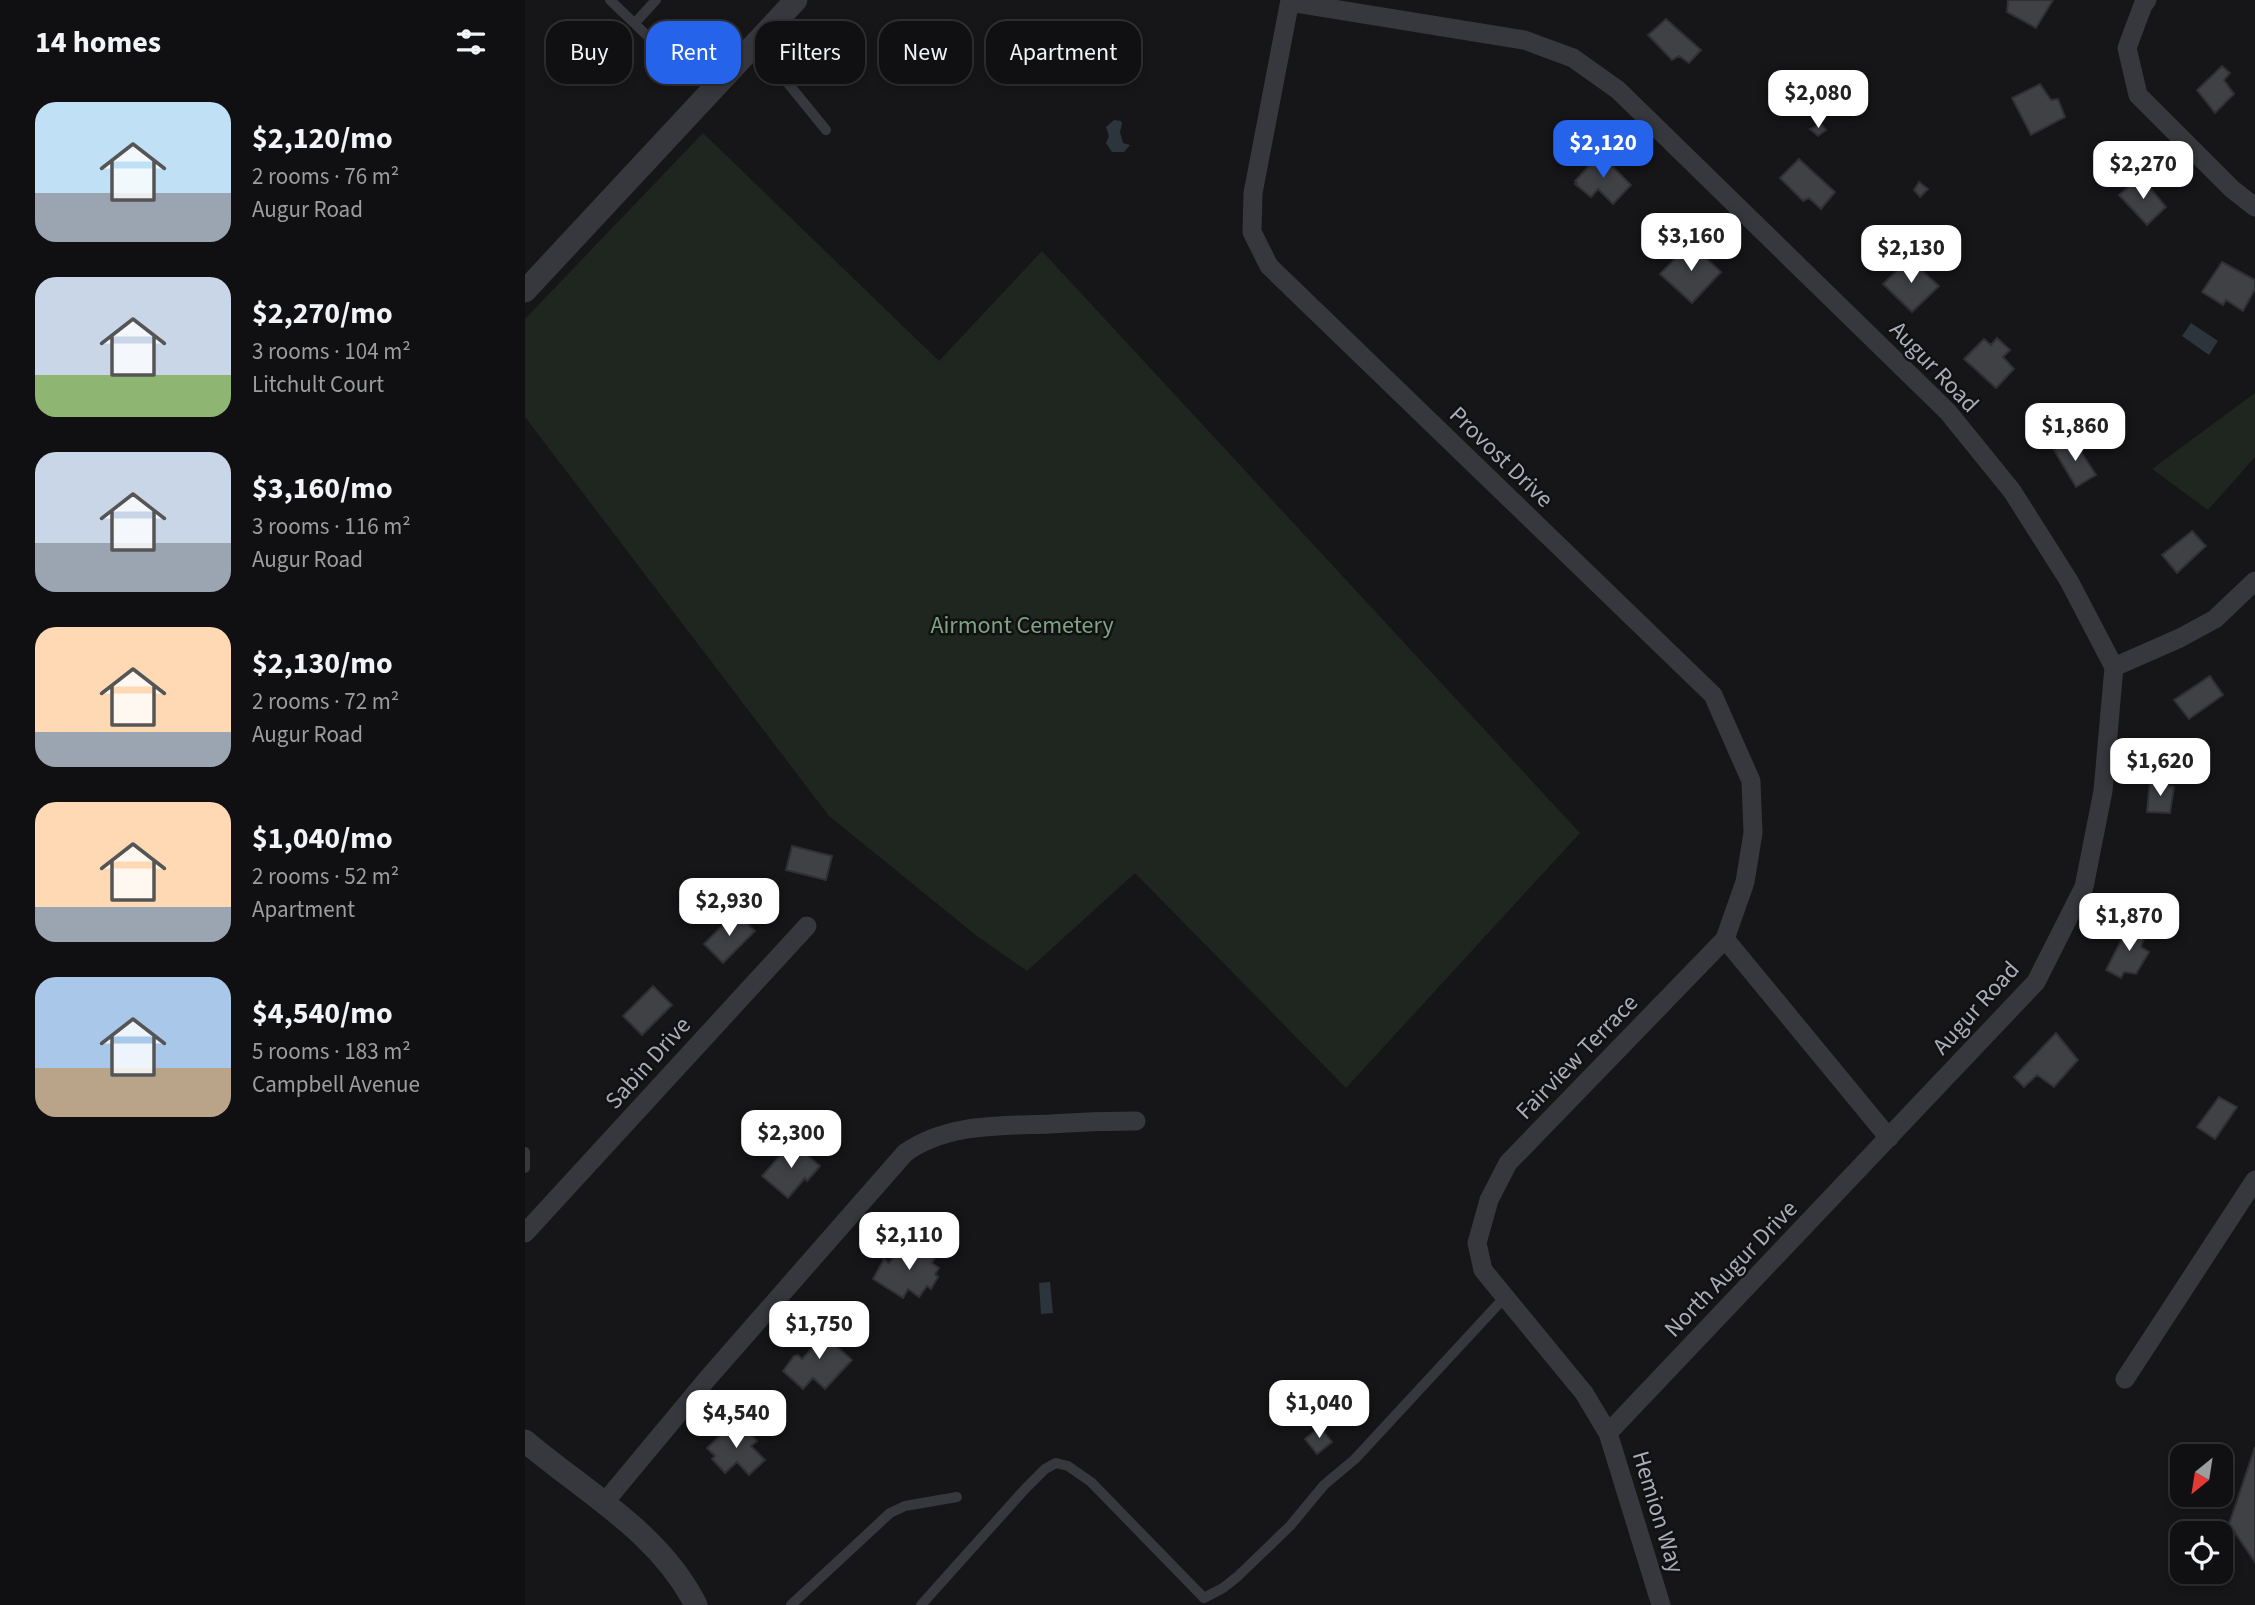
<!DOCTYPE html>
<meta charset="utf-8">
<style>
body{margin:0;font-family:"Source Sans 3",sans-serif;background:#19191b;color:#f1f3f6;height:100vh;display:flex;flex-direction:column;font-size:26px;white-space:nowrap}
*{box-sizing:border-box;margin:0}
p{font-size:23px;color:#9c9d9f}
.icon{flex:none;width:38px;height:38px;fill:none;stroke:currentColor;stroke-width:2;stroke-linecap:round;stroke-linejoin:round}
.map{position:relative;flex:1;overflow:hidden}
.sheet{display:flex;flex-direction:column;background:#101012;width:525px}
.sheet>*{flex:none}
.top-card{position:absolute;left:21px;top:21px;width:665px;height:63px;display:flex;gap:14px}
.needle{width:46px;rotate:210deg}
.tools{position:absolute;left:1645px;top:1444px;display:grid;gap:14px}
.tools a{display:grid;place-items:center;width:63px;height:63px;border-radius:14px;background:#101012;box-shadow:0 4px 10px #0003,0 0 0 2px #303032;font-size:35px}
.price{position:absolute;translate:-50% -60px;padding:0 16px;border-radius:14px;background:#fff;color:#222;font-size:23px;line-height:46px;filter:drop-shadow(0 2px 4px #0008)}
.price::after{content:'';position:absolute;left:50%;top:42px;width:21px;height:16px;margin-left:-10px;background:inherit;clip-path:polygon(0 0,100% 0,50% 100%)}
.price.on{background:#2563eb;color:#fff}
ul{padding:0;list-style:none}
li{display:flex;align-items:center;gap:21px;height:175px;padding:0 35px}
li span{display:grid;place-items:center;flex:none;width:196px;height:140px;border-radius:21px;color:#555}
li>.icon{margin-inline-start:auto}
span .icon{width:84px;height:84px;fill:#fffc;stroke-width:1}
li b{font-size:30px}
h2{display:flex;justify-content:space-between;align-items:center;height:84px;padding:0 35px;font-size:30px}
.chip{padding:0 24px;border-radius:21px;background:#101012;box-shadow:0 4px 10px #0003,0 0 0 2px #303032;font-size:24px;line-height:63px}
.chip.on{background:#2563eb;color:#fff}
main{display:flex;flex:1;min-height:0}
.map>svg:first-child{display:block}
</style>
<main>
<section class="sheet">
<h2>14 homes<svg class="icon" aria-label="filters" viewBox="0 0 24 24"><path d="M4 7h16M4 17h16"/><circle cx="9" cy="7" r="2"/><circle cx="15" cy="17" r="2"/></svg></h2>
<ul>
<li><span style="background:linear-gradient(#bfe0f5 65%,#9aa5b1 0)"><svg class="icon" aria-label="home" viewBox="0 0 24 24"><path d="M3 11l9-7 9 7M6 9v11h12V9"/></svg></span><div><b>$2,120/mo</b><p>2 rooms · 76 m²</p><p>Augur Road</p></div></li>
<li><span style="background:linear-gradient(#c9d6e8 70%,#8fb573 0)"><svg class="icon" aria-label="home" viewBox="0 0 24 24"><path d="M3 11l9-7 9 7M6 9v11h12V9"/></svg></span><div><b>$2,270/mo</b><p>3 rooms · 104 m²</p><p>Litchult Court</p></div></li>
<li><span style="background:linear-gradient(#c9d6e8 65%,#9aa5b1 0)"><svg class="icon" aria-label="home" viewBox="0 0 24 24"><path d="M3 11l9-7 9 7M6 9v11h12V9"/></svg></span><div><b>$3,160/mo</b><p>3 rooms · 116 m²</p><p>Augur Road</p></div></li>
<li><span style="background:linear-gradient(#ffd9b3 75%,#9aa5b1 0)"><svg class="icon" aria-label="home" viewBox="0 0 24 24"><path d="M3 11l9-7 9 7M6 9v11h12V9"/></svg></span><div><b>$2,130/mo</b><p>2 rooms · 72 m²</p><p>Augur Road</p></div></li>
<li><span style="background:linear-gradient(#ffd9b3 75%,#9aa5b1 0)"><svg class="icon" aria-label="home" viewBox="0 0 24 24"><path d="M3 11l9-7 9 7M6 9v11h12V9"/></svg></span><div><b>$1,040/mo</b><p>2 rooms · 52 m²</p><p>Apartment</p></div></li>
<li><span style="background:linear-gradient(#a9c7e8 65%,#b9a48a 0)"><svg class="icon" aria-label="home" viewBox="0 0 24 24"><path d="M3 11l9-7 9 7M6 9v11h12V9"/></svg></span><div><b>$4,540/mo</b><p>5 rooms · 183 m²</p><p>Campbell Avenue</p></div></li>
</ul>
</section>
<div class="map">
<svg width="1730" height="1605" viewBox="0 0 1730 1605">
<rect width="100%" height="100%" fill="#161618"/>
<path fill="#1e261f" d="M178,133L414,361L517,251L1055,833L821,1088L610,873L502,971L452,936L304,816L0,417V319Z
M1730,393V457L1683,510L1627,469Z"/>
<path fill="#2c353c" d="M589,120L596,121L597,124L595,132L598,143L605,145L599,152H587L581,143L584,136L581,127Z
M1666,323L1693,341L1684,355L1657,336Z
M525,1282L528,1313L516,1314L514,1283Z"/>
<path fill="#404145" stroke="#303034" stroke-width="2" d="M1483,0H1528L1511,28L1482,12Z
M1141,19L1176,50L1164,63L1154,56L1147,60L1123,35Z
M1697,66L1705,73L1699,80L1709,94L1690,113L1672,90Z
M1515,84L1526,100L1533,99L1540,117L1506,135L1487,98Z
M1296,124L1301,130L1293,136L1285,129Z
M1075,154L1106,185L1088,204L1073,189L1066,197L1050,184L1052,183L1050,181Z
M1274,159L1310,192L1296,209L1284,198L1278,201L1255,178Z
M1615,176L1641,207L1622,225L1594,195Z
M1394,182L1403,189L1395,197L1389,190Z
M1165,243L1196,272L1167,303L1135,274Z
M1384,259L1414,286L1387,312L1358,284Z
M1697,262L1730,280V289L1718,311L1701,300L1698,305L1677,292Z
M1472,338L1485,350L1478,357L1489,369L1471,388L1439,359L1459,339L1466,345Z
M1547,438L1571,475L1551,487L1529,450Z
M1667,531L1681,546L1652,573L1637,555Z
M1685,676L1698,695L1664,719L1649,700Z
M1625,780L1649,787L1645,813L1622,812Z
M267,846L307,856L301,880L261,870Z
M211,912L230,931L198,963L179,944Z
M1604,925L1621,933L1616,947L1624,952L1611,974L1599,972L1596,978L1581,970Z
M128,986L147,1005L117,1035L98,1016Z
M1531,1033L1553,1060L1529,1087L1512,1075L1499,1087L1489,1077Z
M1694,1097L1712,1107L1690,1139L1672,1127Z
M267,1142L295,1166L282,1181L280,1178L263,1198L237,1176Z
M394,1245L411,1256L407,1263L414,1268L410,1274L413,1277L406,1289L402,1286L394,1297L383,1289L378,1298L348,1279L359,1259L364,1263L374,1250L380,1254L384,1248L390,1251Z
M303,1328L313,1337L308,1343L327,1360L300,1389L288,1378L278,1389L258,1371L269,1356L273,1355L277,1359L288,1347L283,1341L290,1331L293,1330L297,1334Z
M209,1422L213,1425L215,1423L232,1441L226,1446L240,1460L224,1475L212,1462L200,1473L187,1459L190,1456L182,1448Z
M795,1427L807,1442L792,1454L780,1439Z
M1730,1447V1562L1704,1524Z"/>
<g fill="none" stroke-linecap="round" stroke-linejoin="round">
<path stroke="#37383d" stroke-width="10" d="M85,0L161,73
M110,23L131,0
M231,44L301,130
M0,1152V1168
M266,1605L365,1513L380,1506L432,1497
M396,1605L500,1489L520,1469L531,1463L543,1466L566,1482L679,1598L698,1588L712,1577L765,1526L799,1485L830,1459L979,1298"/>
<path stroke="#37383d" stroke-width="19" d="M765,0L728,193L727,232L744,266L1188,695L1226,781L1228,833L1220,882L1200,939L983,1163L964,1200L952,1243L958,1270L1059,1393L1083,1433L1136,1605
M1622,0L1618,5L1602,48L1613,95L1707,189L1730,207
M765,2L999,40L1048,58L1093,90L1423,412L1487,491L1544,581L1589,667L1578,791L1559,887L1511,982L1083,1433
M1589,667L1655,638L1690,619L1730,581
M1200,939L1364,1138
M0,1233L282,926
M1600,1379L1730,1180
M79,1503L183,1378L380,1153C422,1123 476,1126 525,1124C554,1122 582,1121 611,1121"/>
<path stroke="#37383d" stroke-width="23" d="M0,291L271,0
M0,1441C60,1492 134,1532 171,1605"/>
</g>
<g text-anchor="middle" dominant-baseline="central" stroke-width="5" stroke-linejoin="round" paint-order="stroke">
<g font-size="24" fill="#a8adb8" stroke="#111113">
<text transform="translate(1409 367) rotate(46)">Augur Road</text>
<text transform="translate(976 457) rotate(44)">Provost Drive</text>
<text transform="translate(1451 1008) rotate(-48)">Augur Road</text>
<text transform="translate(1052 1057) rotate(-46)">Fairview Terrace</text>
<text transform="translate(123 1063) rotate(-48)">Sabin Drive</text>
<text transform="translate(1206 1269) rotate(-46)">North Augur Drive</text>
<text transform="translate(1133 1512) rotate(73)">Hemion Way</text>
</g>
<g font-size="24" fill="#7fa381" stroke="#111113">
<text x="497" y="625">Airmont Cemetery</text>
</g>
</g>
</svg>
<div class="tools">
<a><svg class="needle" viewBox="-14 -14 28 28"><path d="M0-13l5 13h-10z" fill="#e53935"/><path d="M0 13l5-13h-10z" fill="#9c9d9f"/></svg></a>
<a><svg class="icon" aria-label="locate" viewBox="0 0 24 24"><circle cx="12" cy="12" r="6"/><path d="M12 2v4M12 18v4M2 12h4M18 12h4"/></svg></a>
</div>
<b class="price" style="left:1293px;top:130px">$2,080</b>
<b class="price on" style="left:1078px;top:180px">$2,120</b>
<b class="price" style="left:1618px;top:201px">$2,270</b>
<b class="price" style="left:1166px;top:273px">$3,160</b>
<b class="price" style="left:1386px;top:285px">$2,130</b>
<b class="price" style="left:1550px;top:463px">$1,860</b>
<b class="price" style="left:1635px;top:798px">$1,620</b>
<b class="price" style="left:204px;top:938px">$2,930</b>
<b class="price" style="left:1604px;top:953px">$1,870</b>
<b class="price" style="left:266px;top:1170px">$2,300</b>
<b class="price" style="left:384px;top:1272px">$2,110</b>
<b class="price" style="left:294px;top:1361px">$1,750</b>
<b class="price" style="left:794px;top:1440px">$1,040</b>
<b class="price" style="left:211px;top:1450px">$4,540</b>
<div class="top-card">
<a class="chip">Buy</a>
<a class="chip on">Rent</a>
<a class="chip">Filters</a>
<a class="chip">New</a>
<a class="chip">Apartment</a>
</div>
</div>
</main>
